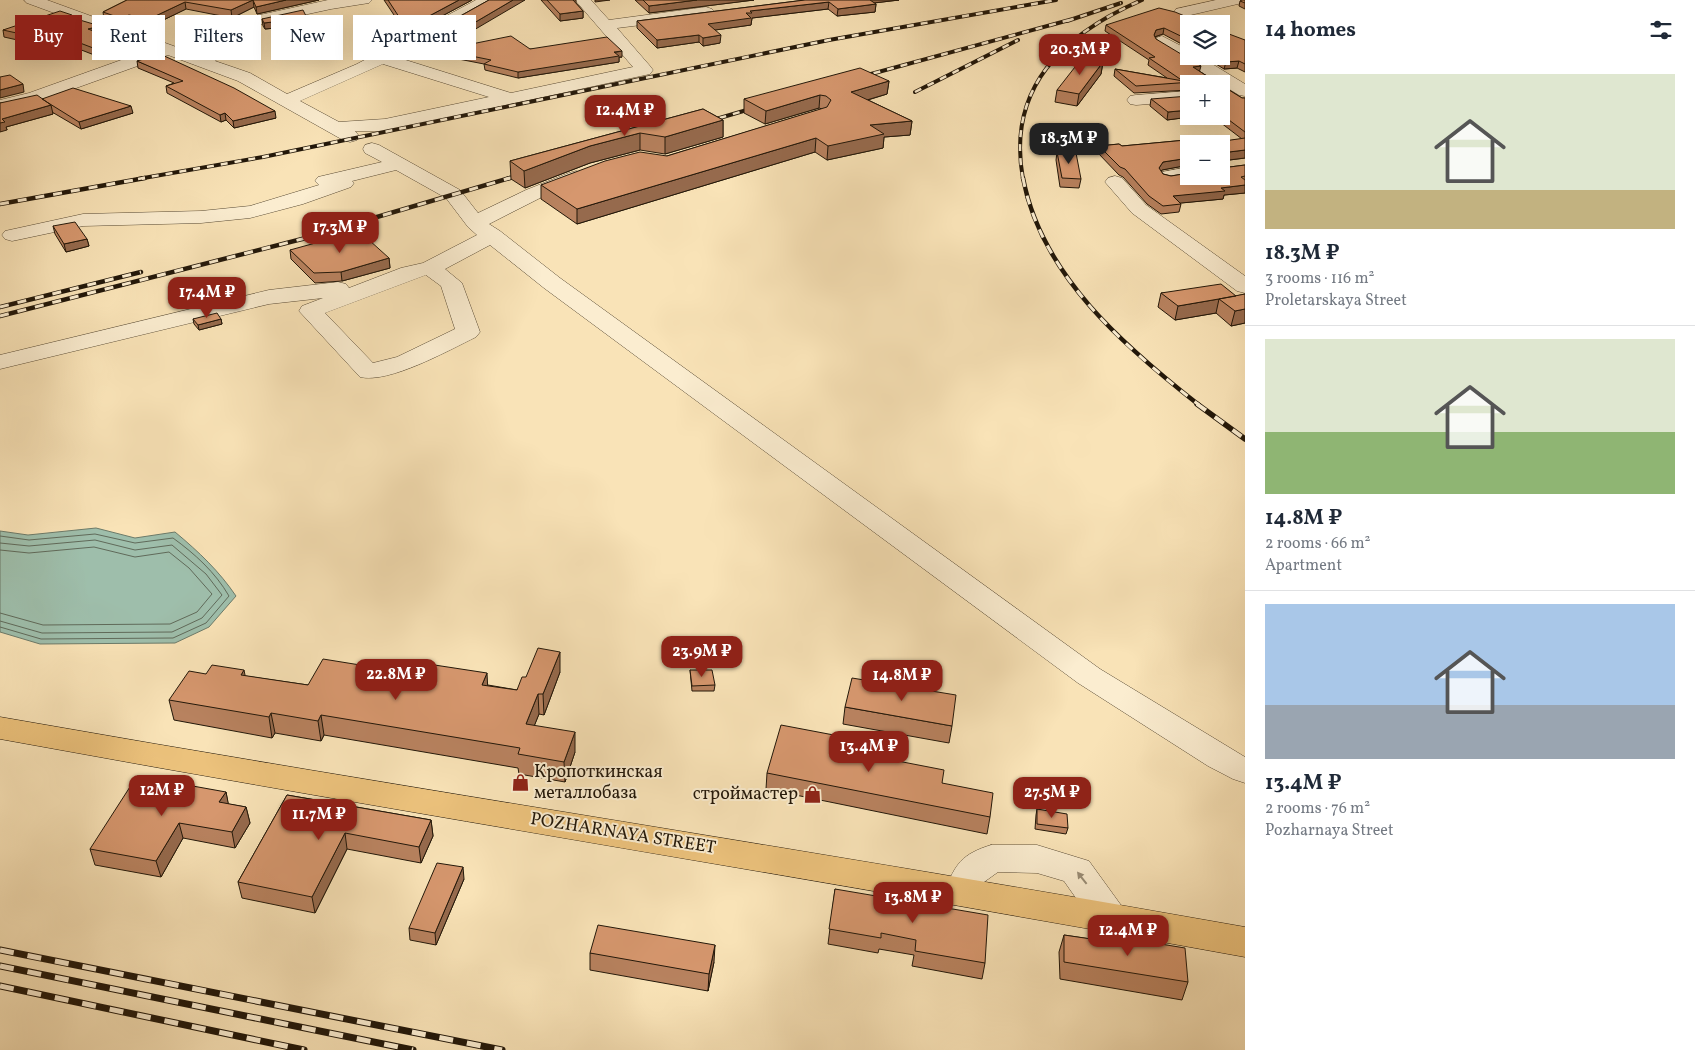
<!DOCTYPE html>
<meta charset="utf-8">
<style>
body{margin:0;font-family:Vollkorn,serif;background:#f6f6f7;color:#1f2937;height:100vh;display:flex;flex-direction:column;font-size:19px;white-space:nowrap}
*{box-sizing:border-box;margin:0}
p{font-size:16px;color:#747a83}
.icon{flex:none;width:28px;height:28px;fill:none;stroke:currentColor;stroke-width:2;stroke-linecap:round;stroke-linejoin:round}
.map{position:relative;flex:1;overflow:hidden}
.drawer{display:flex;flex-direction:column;background:#fff;width:450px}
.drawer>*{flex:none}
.hud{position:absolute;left:15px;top:15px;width:475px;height:45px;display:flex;gap:10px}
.fabs{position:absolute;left:1180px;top:15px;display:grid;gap:10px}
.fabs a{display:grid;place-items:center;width:50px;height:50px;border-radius:0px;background:#fff;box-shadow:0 5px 20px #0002;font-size:25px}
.price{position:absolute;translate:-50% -42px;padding:0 11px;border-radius:10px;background:#8f2418;color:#fff;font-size:16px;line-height:32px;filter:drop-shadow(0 1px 2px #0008)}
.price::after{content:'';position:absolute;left:50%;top:30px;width:15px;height:11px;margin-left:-8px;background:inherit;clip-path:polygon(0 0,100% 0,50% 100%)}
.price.selected{background:#222;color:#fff}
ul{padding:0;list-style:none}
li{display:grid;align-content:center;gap:10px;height:265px;padding:0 20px}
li+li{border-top:1px solid #e0e1e3}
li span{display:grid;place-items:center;height:155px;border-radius:0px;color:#555}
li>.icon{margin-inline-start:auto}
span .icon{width:90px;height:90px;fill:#fffc;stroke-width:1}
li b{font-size:21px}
h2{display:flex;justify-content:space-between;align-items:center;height:60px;padding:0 20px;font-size:21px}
.pill{padding:0 18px;border-radius:0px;background:#fff;box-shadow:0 5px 20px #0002;font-size:18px;line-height:45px}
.pill.selected{background:#8f2418;color:#fff}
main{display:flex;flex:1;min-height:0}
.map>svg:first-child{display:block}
</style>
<main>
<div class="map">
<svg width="1245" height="1050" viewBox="0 0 1245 1050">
<rect width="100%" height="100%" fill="#f9e3b7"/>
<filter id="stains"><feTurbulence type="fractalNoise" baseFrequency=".004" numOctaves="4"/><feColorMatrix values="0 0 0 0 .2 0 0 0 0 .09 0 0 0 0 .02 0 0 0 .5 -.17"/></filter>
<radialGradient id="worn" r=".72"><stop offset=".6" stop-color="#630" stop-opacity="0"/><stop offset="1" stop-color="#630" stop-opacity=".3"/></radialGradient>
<path fill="#9ebeab" stroke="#6c7b6a" d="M96,528L135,538L175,532C199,552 219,571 236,596L209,627L175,643L40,644L0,632V531L28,535Z"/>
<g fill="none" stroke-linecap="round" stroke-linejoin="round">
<path stroke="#606a5a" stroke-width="1" d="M0,536L29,540L95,534L135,543L173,538C195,554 215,572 229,596L206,623L173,638L41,639L0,627
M0,543L29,546L95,540L135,550L172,545L206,574L222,595L202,618L172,632L42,633L0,621
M0,550L29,553L94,547L135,557L169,552L189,568L212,594L197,612L170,624L43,625L0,613"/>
<defs>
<path id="minor" d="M24,0H47L201,56L246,18L328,0H372L369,3L331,9L257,25L215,61L250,73L287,94L357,64L476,0H496L493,3L396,57L511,93L633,67L575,0H591L609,20L706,7L712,9L714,12L712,15L706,17L617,28L650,66L653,70L650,74L385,131H355L359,136L357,140L350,142L343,140L238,81L168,55L40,101L0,110V100L29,93L152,49L27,3ZM383,64L489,97L385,119L339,122L300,101Z
M1216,0H1245L1242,3L1182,17L1176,15L1174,12L1176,9Z
M1162,36L1189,50V56H1199L1245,84V96L1239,95L1156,44L1154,41L1156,38Z
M1189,91V101L1136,105L1130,104L1127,100L1130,96L1136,95Z
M372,143L379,145L460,190L478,213L526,190L569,173L576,171L583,173L586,177L583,181L540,198L489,224L500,231L560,278L1100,669L1245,757V783L1233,779L1208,766L1078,683L544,288L490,245L445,269L462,283L480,332L476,337C449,350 389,384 360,377L299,311L302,306L323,298L269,304L0,369V355L269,290L338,282L346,284L349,288L401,268L423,263L477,235L468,227L446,198L396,170L352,181L354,183L351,187L303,204L250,218L201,223L83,226L12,241L5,239L2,235L5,231L83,214L201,211L250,206L319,185L315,181L318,177L382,162L365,153L363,149L365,145ZM426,275L441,286L455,329L397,357L373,363L325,313Z
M1189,167V176L1196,177L1169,182L1162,180L1159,176L1162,172Z
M1115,176L1122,178L1146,205L1245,276V293L1237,291L1132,213L1105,182L1108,178Z
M991,845H1037L1089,861L1123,908L1128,918L1123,928L1110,933L1097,928L1064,881L1037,873L998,872L984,882L976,901L963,905L950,901L945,891C955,864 962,854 991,845Z"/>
<path id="major" d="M0,717C414,790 831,853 1245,927V957C831,881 414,815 0,739Z"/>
</defs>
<use href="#minor" stroke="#584a34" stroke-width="1"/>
<use href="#major" stroke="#221709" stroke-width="1"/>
<use href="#minor" fill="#fbedd0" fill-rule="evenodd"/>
<use href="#major" fill="#ecc27c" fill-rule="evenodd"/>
<defs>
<path id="rail-far3" d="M1067,21L1121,3
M860,77L1073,19
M915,92L1018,40
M706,122L757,107
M138,179L263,157L829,40L1056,0
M506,179L524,174
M1023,179C1006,87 1064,34 1142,0"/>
<path id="rail-far2" d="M1023,178C1041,275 1125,347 1199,405
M0,204L145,178
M0,307L141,272
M0,316L302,239L510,178"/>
<path id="rail-far1" d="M1197,404L1245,439"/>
<path id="rail" d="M0,950L502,1050
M0,966L413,1050
M0,986L304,1050"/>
</defs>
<use href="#rail-far3" stroke="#221709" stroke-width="4"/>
<use href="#rail-far2" stroke="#221709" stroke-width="4.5"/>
<use href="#rail-far1" stroke="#221709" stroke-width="5.5"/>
<use href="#rail" stroke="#221709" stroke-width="7"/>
<use href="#rail-far3" stroke="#fbedd0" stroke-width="2.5" stroke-dasharray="7" stroke-linecap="butt"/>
<use href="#rail-far2" stroke="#fbedd0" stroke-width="3" stroke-dasharray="9" stroke-linecap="butt"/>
<use href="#rail-far1" stroke="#fbedd0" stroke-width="4" stroke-dasharray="11" stroke-linecap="butt"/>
<use href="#rail" stroke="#fbedd0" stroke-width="5" stroke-dasharray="14" stroke-linecap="butt"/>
</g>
<path fill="#b8825f" stroke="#221709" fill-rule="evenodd" d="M127,0H319L257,14L254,7L232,18L186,9L151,26L131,22L122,25L104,19L103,12Z
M384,0H472L388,45L373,42L372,35L400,24Z
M489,0L433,54L413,50L412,43Z
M541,0H576V3L583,11V18L560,21Z
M635,0H754L649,13Z
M805,0H899L874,3L876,4L875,12L837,16L828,9L752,18L751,25L715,30L720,43L703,46L699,42L657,48L637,28V21Z
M1245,0V9L1239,6L1240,1Z
M73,18L101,32L98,33L126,50L102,58L48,37L31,43L4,37L3,30Z
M262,19L308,25L265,29L263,26Z
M1189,24V48L1163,34L1155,37L1156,39L1199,71L1219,84H1189V90L1134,93L1114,76L1115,69L1167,78L1148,65L1149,60L1105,31L1106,25Z
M1245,40V72L1237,68L1224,69L1203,56H1221Z
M530,49L622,57H619V62L518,78L485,70L484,64L443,56L442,50Z
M137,61L276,118L234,128L226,120L221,122L167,93L166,86L174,83L138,68Z
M1103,62L1101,74L1077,106L1055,102L1057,90Z
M889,81L887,94L868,100L912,121L910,135L884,137L883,148L827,160L815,152L577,224L541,199V185L667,156L822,109L819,108L765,124L744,113V99Z
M1221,85L1242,98H1245V158L1222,161V168L1245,165V193L1224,195L1223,199L1180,203L1181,204L1179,212L1161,214L1147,204L1123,177L1119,175L1098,153L1099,146L1119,144L1122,146L1197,139L1203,144L1242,139L1212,116H1221ZM1189,144H1221V176H1189V173L1171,176L1163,174L1161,171L1162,170L1189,165Z
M42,99L133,113L81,129L52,112L53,114L6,127L7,130L0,103Z
M1151,99L1189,116H1197L1167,120L1150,106Z
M703,109L723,120V137L665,154L640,150L590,163L525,188L511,179L510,161Z
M1057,152L1081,179L1079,188L1060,187L1056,160Z
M53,226L87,239L89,246L66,252L55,234Z
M290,250L389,258L390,268L342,281L315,283L291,259Z
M1161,293L1236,296L1245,294V323L1231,326L1216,313L1175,320L1158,307Z
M193,319H221L222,324L199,330L194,324Z
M690,670L715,685L714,691H692Z
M560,672L544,715L539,714L534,726L575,752L565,782L519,774L518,768L324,735L321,741L275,733L272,738L174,720L169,700L206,674L245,676L308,685H488L517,690L526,677Z
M845,707L952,726L949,743L843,724Z
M838,749L942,783L990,817L987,834L766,789L767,773Z
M226,792L228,804L246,807L250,823L235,848L183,838L161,877L95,865L90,849Z
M287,795L431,820L433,836L421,863L347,849L315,913L242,898L238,882Z
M1037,809L1068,828L1066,834L1035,829L1036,815Z
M464,879L436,945L410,940L409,928Z
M835,889L985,963L982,979L912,966L914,955L879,949L878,953L828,944Z
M1064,935L1110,942L1112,936L1188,982L1182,1000L1060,979L1059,952Z
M590,953L714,962L708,991L590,970Z"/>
<path fill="#966a4d" stroke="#221709" d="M253,0L254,7L232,18L231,10Z
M286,0H319L257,14L256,7Z
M459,0H472L388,45V38Z
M513,0H525L433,54V47Z
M595,0H610L595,2Z
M697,0H754L649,13V6Z
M866,0H899L865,4Z
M185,2L186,9L151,26L149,19Z
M829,2L828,9L752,18L751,25L708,31V24L750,11Z
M876,4L875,12L837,16L838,9Z
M583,11V18L560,21V14Z
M129,15L131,22L122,25L120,18Z
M307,18L308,25L265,29L264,23Z
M100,26L101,32L89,36L88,29Z
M1164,28L1163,34L1154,37V35L1156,30Z
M46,30L48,37L31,43L30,36Z
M699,35V42L657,48V40Z
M721,35L720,43L703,46V38Z
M124,43L126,50L102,58L101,51Z
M622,51V57H619V62L518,78V72Z
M1239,61L1237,68L1224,69L1226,62Z
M1103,62L1101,74L1077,106L1079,94Z
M1201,66L1199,73L1193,67Z
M889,81L887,94L850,105L851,92Z
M23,84L24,92L0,98V90Z
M820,95L819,108L765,124L766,111Z
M51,105L53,114L6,127L7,130L0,132V123L2,119Z
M131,106L133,113L81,129L79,122Z
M1189,110V116H1197L1167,120L1168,112Z
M275,111L276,118L234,128L233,121Z
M225,113L226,120L221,122L220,115Z
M723,120V137L665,154V137Z
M912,121L910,135L884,137L883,148L827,160L828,146L870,125Z
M640,133V150L590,163L525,188L524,171L590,146Z
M816,138L815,152L577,224V209Z
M1245,150V158L1221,161V153Z
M1189,158V165L1162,170L1157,176L1159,168L1163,162Z
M1245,185V193L1224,195L1223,199L1171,204L1173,196L1221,188Z
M87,239L89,246L66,252L64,244Z
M389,258L390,268L342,281L341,272Z
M1219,299L1216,313L1175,320L1178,306Z
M1245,309V323L1231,326L1235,311Z
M221,319L222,324L199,330L198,325Z
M560,652V672L544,715L543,694Z
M244,670L248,690L241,675Z
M487,673L488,693L482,685Z
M538,694L539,714L527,744L526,724Z
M271,713L275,733L272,738L269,717Z
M321,715L324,735L321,741L318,721Z
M575,732V752L565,782L564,762Z
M226,792L229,807L219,802Z
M246,807L250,823L235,848L232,832Z
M431,820L433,836L421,863L419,847Z
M179,823L183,838L161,877L156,861Z
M345,833L347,849L315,913L312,897Z
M463,867L464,879L436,945L435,933Z
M715,945L714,962L708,991L709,974Z"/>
<path fill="#d6976e" stroke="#221709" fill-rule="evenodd" d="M127,0H286L256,7L253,0L231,10L185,2L149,19L129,15L120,18L103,12Z
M388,0H459L388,38L372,35L403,23Z
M489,0H513L433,47L412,43Z
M547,0H573L583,11L560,14Z
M643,0H697L649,6Z
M805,0H870L876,4L838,9L829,2L750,11L752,13H746L751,18L708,24L721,35L703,38L699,35L657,40L637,21Z
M1242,0H1245V3L1240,1Z
M1159,8L1175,12L1204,24H1189V40L1164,28L1156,30L1154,35L1156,39L1201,66L1193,67L1219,84H1192V82L1136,86L1115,69L1183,81L1149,58L1155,57L1106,25Z
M303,10L307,18L264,23L262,19Z
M60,11L72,15L73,18L100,26L88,29L124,43L101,51L46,30L30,36L3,30Z
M1221,31L1245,40V64L1239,61L1226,62L1216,56H1221Z
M511,36L530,49L607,37L622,51L614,52L619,56L518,72L484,64L491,60L442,50Z
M160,54L234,88L275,111L233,121L225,113L220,115L166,86L183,81L137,61Z
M1082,58L1103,62L1079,94L1057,90Z
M860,68L889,81L851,92L912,121L870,125L884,134L828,146L816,138L577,209L541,185L605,161L640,152L667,156L827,107L831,100L826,96L820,95L766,111L744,99Z
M10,75L23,84L0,90V77Z
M1221,85L1242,98H1245V132L1221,114Z
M73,88L131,106L79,122L42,99Z
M37,95L51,105L2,119L5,122L0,123V103Z
M1189,96V110L1168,112L1151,99Z
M703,109L723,120L665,137L640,133L590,146L524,171L510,161Z
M1245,138V150L1221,153L1222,168L1245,165V176L1241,177L1245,180V185L1221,188L1225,191L1173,196L1181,204L1163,206L1149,196L1125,169L1120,167L1099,146L1119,144L1122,146L1197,139L1203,144ZM1189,144H1221V176H1189V173L1171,176L1163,174L1159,168L1163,162L1189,158Z
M1057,152L1076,153L1081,179L1062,178Z
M75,222L87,239L64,244L53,226Z
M359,231L389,258L341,272L314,273L290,250Z
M1221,284L1236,296L1178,306L1161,293Z
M1245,294V309L1235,311L1219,299Z
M217,313L221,319L198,325L193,319Z
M538,648L560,652L543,694H538L526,724L575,732L564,762L518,754L520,748L321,715L318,721L271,713L269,717L169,700L189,671L206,674L212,665L244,670L241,675L308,685L323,659L422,675L428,664L487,673L482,685L517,690L522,677H526Z
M690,670H712L715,685L692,686Z
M852,678L956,695L952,726L845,707Z
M781,725L839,736L836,749L944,770L942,783L993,793L990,817L767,773Z
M137,776L226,792L219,802L246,807L232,832L179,823L156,861L90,849Z
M287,795L431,820L419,847L345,833L312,897L238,882Z
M1037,809L1067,814L1068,828L1037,824Z
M437,863L463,867L435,933L409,928Z
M835,889L988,915L985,963L915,951L916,940L881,933V938L829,929Z
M598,925L715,945L709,974L590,953Z
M1064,935L1112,942V936L1185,948L1188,982L1064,962Z"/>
<defs><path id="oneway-solid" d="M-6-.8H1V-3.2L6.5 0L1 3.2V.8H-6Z" transform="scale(1.25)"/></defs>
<use fill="#998d76" href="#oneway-solid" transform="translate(1082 878) rotate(-128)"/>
<defs>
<symbol id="shop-bare" viewBox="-9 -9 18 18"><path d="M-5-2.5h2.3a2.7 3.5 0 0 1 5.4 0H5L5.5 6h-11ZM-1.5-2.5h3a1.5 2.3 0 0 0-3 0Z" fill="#8f2418" stroke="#fbedd0" stroke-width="2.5" paint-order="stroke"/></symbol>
</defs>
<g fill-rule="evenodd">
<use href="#shop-bare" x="508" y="770" width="25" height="25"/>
<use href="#shop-bare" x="800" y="782" width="25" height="25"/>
</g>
<g text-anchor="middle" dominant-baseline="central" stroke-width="4" stroke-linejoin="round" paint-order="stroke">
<g font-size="18" fill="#221709" stroke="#fbedd0" text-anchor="start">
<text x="534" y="772">Кропоткинская<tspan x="534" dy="21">металлобаза</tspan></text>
<text x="798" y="794" text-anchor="end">строймастер</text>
</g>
<g font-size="18" fill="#221709" stroke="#fbedd0">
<text transform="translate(623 834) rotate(9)">POZHARNAYA STREET</text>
</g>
</g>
<rect width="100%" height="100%" filter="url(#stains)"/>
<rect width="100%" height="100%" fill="url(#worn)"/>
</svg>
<div class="fabs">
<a><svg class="icon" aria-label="layers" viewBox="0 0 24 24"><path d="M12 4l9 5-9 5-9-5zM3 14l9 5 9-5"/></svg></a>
<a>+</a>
<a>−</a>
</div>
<b class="price" style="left:1080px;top:76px">20.3M ₽</b>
<b class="price" style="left:625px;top:137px">12.4M ₽</b>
<b class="price selected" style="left:1069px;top:165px">18.3M ₽</b>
<b class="price" style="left:340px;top:254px">17.3M ₽</b>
<b class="price" style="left:207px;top:319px">17.4M ₽</b>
<b class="price" style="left:702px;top:678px">23.9M ₽</b>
<b class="price" style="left:396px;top:701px">22.8M ₽</b>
<b class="price" style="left:902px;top:702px">14.8M ₽</b>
<b class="price" style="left:869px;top:773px">13.4M ₽</b>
<b class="price" style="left:162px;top:817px">12M ₽</b>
<b class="price" style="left:1052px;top:819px">27.5M ₽</b>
<b class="price" style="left:319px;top:841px">11.7M ₽</b>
<b class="price" style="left:913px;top:924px">13.8M ₽</b>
<b class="price" style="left:1128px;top:957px">12.4M ₽</b>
<div class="hud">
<a class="pill selected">Buy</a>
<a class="pill">Rent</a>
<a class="pill">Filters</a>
<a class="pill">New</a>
<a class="pill">Apartment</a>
</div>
</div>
<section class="drawer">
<h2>14 homes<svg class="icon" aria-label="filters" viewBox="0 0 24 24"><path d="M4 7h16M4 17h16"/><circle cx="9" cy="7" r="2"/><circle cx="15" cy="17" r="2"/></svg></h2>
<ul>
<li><span style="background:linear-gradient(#dfe7d0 75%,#c2b280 0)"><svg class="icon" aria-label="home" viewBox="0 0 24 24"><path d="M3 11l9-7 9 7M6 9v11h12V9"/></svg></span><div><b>18.3M ₽</b><p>3 rooms · 116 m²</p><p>Proletarskaya Street</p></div></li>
<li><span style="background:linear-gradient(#dfe7d0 60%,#8fb573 0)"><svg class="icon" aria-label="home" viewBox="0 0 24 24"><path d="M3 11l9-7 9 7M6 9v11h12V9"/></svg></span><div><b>14.8M ₽</b><p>2 rooms · 66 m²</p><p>Apartment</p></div></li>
<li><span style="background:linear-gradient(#a9c7e8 65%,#9aa5b1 0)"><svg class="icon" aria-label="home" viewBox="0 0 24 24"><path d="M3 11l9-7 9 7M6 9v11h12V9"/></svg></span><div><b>13.4M ₽</b><p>2 rooms · 76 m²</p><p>Pozharnaya Street</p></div></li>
</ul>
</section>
</main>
